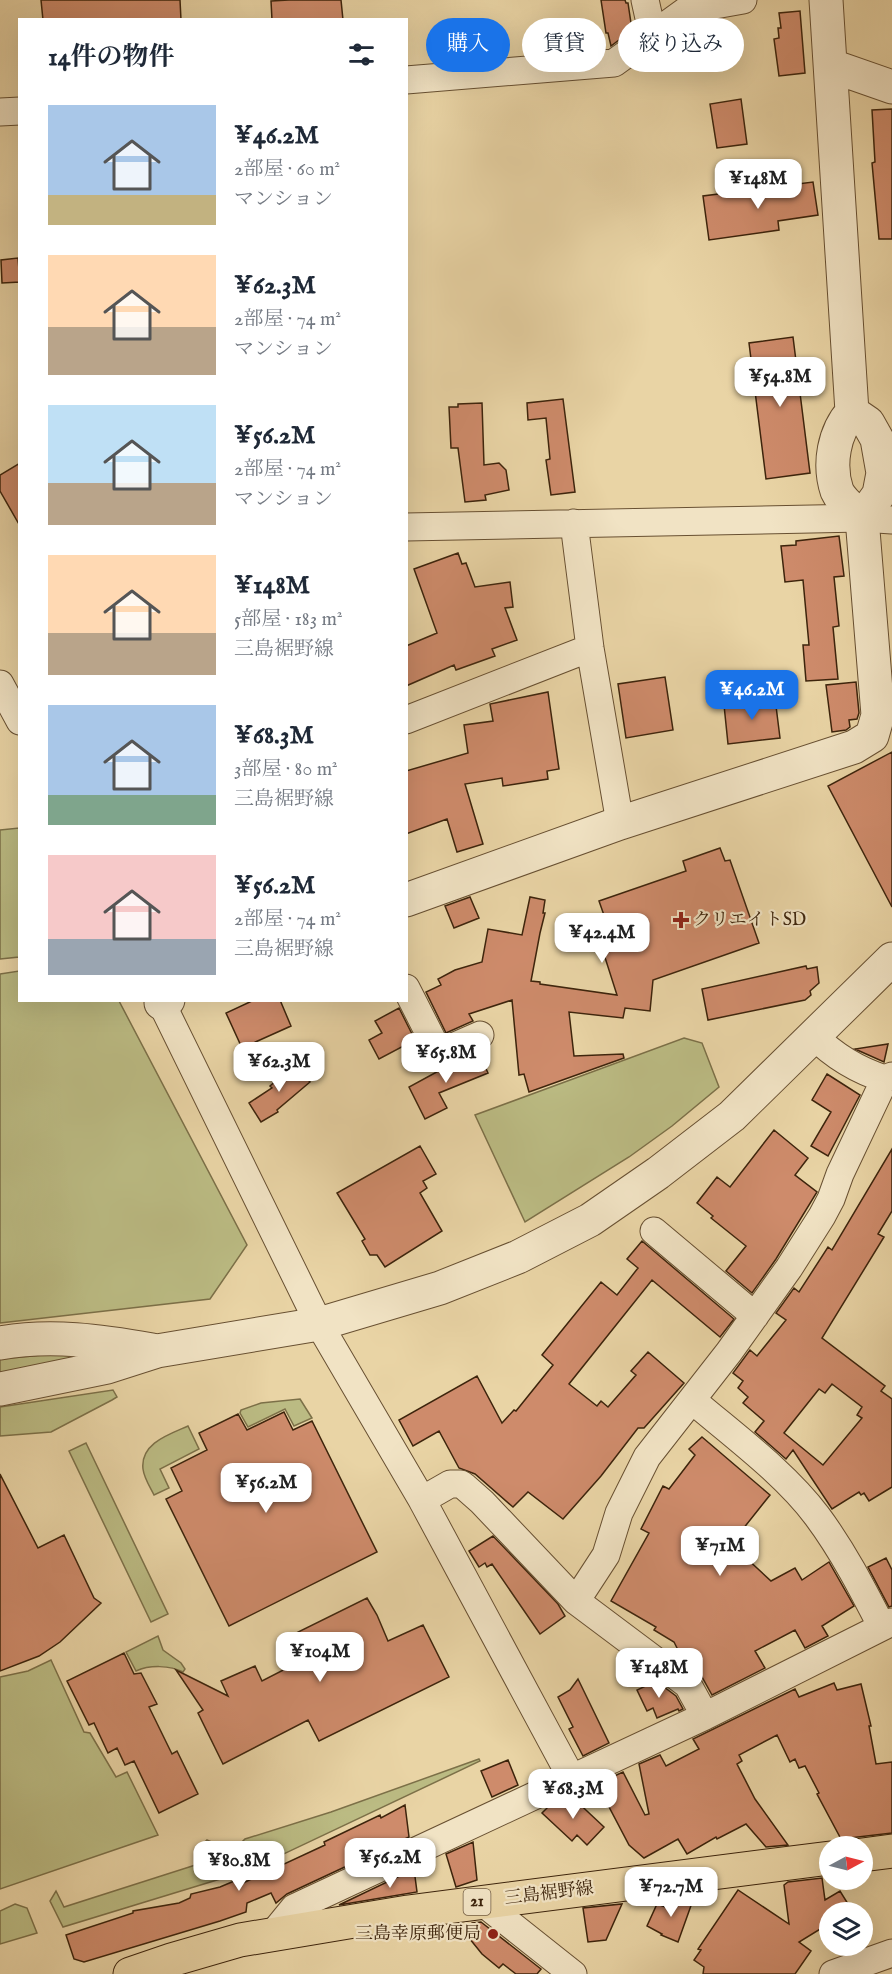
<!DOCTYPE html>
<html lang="ja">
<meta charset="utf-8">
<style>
body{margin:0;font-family:"IM FELL English","Noto Serif JP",serif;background:#f2f2f3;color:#1f2937;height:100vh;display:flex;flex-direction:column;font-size:22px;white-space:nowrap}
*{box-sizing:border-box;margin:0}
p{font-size:20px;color:#747a83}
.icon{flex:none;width:33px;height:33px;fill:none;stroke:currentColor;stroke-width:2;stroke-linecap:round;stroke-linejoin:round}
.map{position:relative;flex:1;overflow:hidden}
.panel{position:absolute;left:18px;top:18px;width:390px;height:984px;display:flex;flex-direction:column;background:#fff;border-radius:0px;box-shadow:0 6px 24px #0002}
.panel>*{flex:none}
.hud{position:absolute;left:426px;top:18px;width:375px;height:54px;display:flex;gap:12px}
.needle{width:39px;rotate:83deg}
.tools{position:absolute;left:819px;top:1836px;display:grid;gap:12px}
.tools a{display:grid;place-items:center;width:54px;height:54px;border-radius:50%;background:#fff;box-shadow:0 6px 24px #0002;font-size:30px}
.price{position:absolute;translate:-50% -51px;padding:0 14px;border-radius:12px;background:#fff;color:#222;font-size:20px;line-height:39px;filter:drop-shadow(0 2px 3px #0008)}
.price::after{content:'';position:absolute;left:50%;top:36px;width:18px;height:14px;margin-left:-9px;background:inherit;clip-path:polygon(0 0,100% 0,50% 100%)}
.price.current{background:#1a73e8;color:#fff}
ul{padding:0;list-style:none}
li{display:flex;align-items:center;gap:18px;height:150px;padding:0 30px}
li span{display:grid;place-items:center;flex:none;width:168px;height:120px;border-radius:0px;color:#555}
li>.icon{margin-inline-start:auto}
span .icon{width:72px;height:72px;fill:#fffc;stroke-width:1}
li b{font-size:26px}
h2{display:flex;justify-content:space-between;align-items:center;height:72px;padding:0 30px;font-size:26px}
.chip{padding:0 21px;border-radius:27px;background:#fff;box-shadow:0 6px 24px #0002;font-size:21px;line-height:54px}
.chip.current{background:#1a73e8;color:#fff}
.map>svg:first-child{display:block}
</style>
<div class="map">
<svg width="892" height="1974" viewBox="0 0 892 1974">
<rect width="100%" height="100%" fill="#e9d4a5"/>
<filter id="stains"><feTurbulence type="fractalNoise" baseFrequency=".00333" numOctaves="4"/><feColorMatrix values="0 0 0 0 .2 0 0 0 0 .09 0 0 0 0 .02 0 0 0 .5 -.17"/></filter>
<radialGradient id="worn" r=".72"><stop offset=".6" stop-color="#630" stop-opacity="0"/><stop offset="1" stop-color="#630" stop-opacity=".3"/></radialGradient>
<path fill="#bbbb83" stroke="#7c7048" stroke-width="1.5" d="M19,828V957L0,959V830Z
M19,971L20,1000L119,1001L247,1245L210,1299L0,1323V974Z
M684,1038L702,1043L719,1087L672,1126L629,1157L525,1222L475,1115Z
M65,1353L72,1356V1362L0,1378V1359Z
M113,1390L117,1397L112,1400L51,1432L0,1436V1407Z
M300,1399L312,1418L294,1426L285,1409L248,1427L240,1413L241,1410L261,1403Z
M188,1426L199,1449L160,1469L169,1488L154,1495C150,1487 144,1478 143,1469C140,1443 170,1434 188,1426Z
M86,1443L168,1614L151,1622L69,1451Z
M158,1636L163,1650L181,1663L185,1669L183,1672C170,1665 149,1665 136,1671L126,1652Z
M51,1660L84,1732L90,1733L116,1777L127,1772L158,1835L0,1889V1677L28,1671Z
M479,1759L480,1761L254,1868L242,1842L245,1839L331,1812Z
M207,1840L216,1844L230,1876L63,1927L50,1901L56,1891L64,1907L208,1861L203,1844Z
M15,1904L27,1908L37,1933L0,1944V1911Z"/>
<path fill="#ce8b6b" stroke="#3d240c" stroke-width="1.5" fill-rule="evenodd" d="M41,0H180L181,20H43Z
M289,0H341L343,20H272L271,1Z
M601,0H625L626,3H628L632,30L611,46L608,33H606Z
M800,11L805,73L779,76L774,39L779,38L778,28H781L779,13Z
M741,99L747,144L717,148L710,104Z
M892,109V239H879L872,163L875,162L872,110Z
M813,182L818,215L778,221L779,230L709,240L703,196Z
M18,258L20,282L2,283L1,260Z
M793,337L810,473L766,479L749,343Z
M563,399L575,492L551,495L546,460L550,459L546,418L528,420L527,403Z
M482,403L484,465L499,463L506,470L509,490L485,495L486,500L465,502L458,448H451L449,407H458V404Z
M20,463V526L0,491V475Z
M839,536L844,576L834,577L839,626L833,627L838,679L806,681L803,645H809L803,580L785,582L781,546L796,545V541Z
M458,553L462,564L466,563L475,587L510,582L513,607L505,608L517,640L492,649L495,656L456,670L454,665L406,686V646L437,633L414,569Z
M665,677L673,730L626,738L618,684Z
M856,682L859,713L857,719L849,720L850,727L846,730L832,732L826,685Z
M548,692L559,769L547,771L548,779L503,786L502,778L465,784L483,844L457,852L447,819L406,834V771L468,753L464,725L493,721L490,704Z
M775,698L780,738L728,744L724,705Z
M892,752V907L828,786Z
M720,848L725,861L730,860L759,943L653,980L650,1011L625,1008L623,1018L569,1012L574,1056L623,1054L624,1058L529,1092L524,1074L519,1075L512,1000L469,1014L473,1021L446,1033L426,992L441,985L438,979L455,970L482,962L488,929L522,935L530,897L545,900L543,913H545L540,933L531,981L540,982V984L617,995L601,945L613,941L599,901L686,871L683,861Z
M470,897L479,918L454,928L445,906Z
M806,966L807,969L817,967L819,983L810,991L811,995L805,1000L708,1020L702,989Z
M254,1000H280L291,1026L242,1048L226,1013Z
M399,1008L415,1040L379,1059L369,1040L382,1033L375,1021Z
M888,1044L884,1062L855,1049Z
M479,1053L488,1073L439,1093L447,1108L425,1119L409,1087L444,1068Z
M295,1064L310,1082L277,1110L278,1112L261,1122L249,1103L272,1088L270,1086Z
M827,1074L860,1095L828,1156L811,1146L831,1112L812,1100Z
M774,1130L808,1158L795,1175L817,1192L776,1259L752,1293L726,1271L746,1246L711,1218L713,1216L697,1203L717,1177L730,1187Z
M420,1146L436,1174L423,1181L427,1188L420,1193L442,1231L385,1267L377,1255H370L362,1241L365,1239L337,1193Z
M892,1149V1211L878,1234L884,1237L822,1338L885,1386L881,1391L892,1399V1487L869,1501L864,1493L861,1495L859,1492L832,1509L793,1450L786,1459L755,1432L764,1421L743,1403L748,1397L738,1388L743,1381L733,1373L750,1350L757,1356L786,1320L776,1313L794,1288L799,1292L828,1247L832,1250ZM832,1384L862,1407L857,1415L862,1418L823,1465L784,1433L819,1389L825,1393Z
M642,1241L734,1319L720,1337L652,1280L569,1384L597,1406L601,1401L608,1407L636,1375L631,1371L648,1352L684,1383L644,1428H638L601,1476L563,1519L528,1492L513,1507L475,1474L459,1468L439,1431L413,1446L399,1420L477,1376L502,1423L514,1410L516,1411L553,1365L542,1355L601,1282L617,1295L638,1268L627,1259Z
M284,1412L293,1430L312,1421L377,1552L229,1626L166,1499L182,1491L171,1468L207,1450L199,1433L238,1414L247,1430Z
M702,1437L770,1495L731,1544L771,1581L795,1568L802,1580L829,1562L854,1606L822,1626L828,1636L805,1648L795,1630L755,1651L765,1668L712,1695L702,1677L684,1662L674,1642L654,1630L656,1627L611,1601L649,1533L641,1529L663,1486L669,1489L695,1455L689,1449Z
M0,1474L38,1548L64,1535L94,1598L101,1603L60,1642L39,1656L0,1671Z
M493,1536L558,1604L565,1616L540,1634L492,1564L487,1567L485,1563L479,1567L469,1551Z
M886,1558L892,1570V1606L889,1607L868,1567Z
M367,1598L377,1615L388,1641L423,1625L449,1677L319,1741L308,1720L223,1764L198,1713L203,1710L176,1670L228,1696L221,1681L255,1666L262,1681L303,1660L292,1635Z
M124,1653L134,1674L141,1673L157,1704L149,1707L172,1754L177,1751L198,1794L159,1813L134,1761L125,1765L117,1748L108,1753L94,1723L89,1725L67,1681Z
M578,1679L609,1743L583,1756L569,1729L573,1727L558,1697L570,1690Z
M656,1681L676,1696L683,1709L679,1711L678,1709L657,1718L653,1708L647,1711L637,1690Z
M834,1683L837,1690L861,1684L871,1726H869L876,1764L892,1762V1833L841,1839L817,1794L819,1793L805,1766L799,1768L795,1759L790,1762L777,1735L739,1755L742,1761L737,1764L755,1799L788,1845L766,1847L746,1824L717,1839L716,1837L687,1854L678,1839L644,1858L629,1845L597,1784L623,1772L645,1815L649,1814L639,1764L660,1755L666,1766L699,1749L693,1739L795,1689L799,1697Z
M508,1760L518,1785L492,1797L481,1771Z
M571,1796L604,1827L587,1845L577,1835L572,1841L542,1813L548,1807Z
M405,1805L409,1837L287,1894L276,1903L271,1893L247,1903L246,1912L220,1921L84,1962L74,1959L66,1935L133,1913V1911L179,1903L190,1898L191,1894L220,1887L239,1879L241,1884L325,1845L324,1842L380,1815L381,1818Z
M473,1842L477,1880L456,1887L446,1854Z
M414,1869L417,1892L339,1905Z
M822,1878L825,1900L840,1891L853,1912H830V1923L799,1942L811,1951L795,1974H703L704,1967L694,1960L701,1950L698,1949L738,1890L789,1924L784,1885L788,1882Z
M682,1896L693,1900L678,1942L661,1935L662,1934L647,1926L657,1904L671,1909L675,1897Z
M622,1904L606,1940L588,1942L583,1908Z
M481,1922L541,1969L537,1974H516L503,1964L499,1968L482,1954L465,1933L472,1923Z"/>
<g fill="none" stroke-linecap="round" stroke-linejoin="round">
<defs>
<path id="minor" d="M645,0L653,36
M406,80L614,63L687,10L743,0
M0,112L20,111
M574,523L590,648L620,823
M406,527L862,518L892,520
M0,684L20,721
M406,720L590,648
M406,988L439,1053L480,1035
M160,1000L319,1324L422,1500L571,1777
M814,1036C835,1057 857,1070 885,1079
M654,1231L755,1316
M692,1400C733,1435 785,1473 817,1516C843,1551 862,1588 882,1627
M422,1500L450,1484H461L465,1487L482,1502L576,1601L688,1685L705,1716
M576,1601L606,1555L619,1513L647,1457L729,1352L789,1268L822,1216L831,1199L840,1174L885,1079L892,1076
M482,1902L573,1974
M272,1935L294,1908L705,1716L892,1622
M833,1974L892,1953"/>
<path id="tertiary" d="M826,0L852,412C834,432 828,464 837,491C842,502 854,510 862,518
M832,66L892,87
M406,900L620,823L854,747L872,736L878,715L862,518L879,494L883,473L877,439L868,423L852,412
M161,1003L168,1000
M0,1343C51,1334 101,1341 152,1350
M0,1389L107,1367L157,1351L319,1324L440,1288L518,1257L590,1220L658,1173L732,1116L892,959"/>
<path id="primary" d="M862,1855L892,1851
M130,1974L171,1960L240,1940L408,1912L830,1858"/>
</defs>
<use href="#minor" stroke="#685032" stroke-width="29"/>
<use href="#tertiary" stroke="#685032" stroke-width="35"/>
<use href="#primary" stroke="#3d240c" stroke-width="35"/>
<use href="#minor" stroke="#f1e3c4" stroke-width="27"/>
<use href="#tertiary" stroke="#f1e3c4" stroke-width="33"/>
<use href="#primary" stroke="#e9d4a5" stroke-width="33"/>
</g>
<g fill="#8f2418" stroke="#f1e3c4" stroke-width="2">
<path d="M678 911h6v6h6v6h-6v6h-6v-6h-6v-6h6z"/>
<circle cx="493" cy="1934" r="6"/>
</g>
<g text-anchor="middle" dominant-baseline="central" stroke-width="4.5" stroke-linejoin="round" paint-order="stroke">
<rect fill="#f1e3c4" stroke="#735d43" stroke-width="1.5" x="463.5" y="1889" width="27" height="26" rx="4.5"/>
<g font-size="16" font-weight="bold" fill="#3d240c">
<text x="477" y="1902">21</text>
</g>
<g font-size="18" fill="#3d240c" stroke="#f1e3c4" text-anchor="start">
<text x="693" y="920">クリエイトSD</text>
<text x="481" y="1934" text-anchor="end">三島幸原郵便局</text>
</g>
<g font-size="18" fill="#3d240c" stroke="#f1e3c4">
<text transform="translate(549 1894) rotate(-7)">三島裾野線</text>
</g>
</g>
<rect width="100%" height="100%" filter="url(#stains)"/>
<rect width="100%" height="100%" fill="url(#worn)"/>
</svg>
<div class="tools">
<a><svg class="needle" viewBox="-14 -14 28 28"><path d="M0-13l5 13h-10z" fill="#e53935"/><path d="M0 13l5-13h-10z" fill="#747a83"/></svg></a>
<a><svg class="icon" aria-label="layers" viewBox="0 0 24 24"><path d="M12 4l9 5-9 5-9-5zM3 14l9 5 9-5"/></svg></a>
</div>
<b class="price" style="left:758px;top:210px">¥148M</b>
<b class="price" style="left:780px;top:408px">¥54.8M</b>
<b class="price current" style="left:752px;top:721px">¥46.2M</b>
<b class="price" style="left:602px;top:964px">¥42.4M</b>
<b class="price" style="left:446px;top:1084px">¥65.8M</b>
<b class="price" style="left:279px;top:1093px">¥62.3M</b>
<b class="price" style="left:266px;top:1514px">¥56.2M</b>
<b class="price" style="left:720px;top:1577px">¥71M</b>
<b class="price" style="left:320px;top:1683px">¥104M</b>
<b class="price" style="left:659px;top:1699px">¥148M</b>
<b class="price" style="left:573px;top:1820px">¥68.3M</b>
<b class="price" style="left:390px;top:1889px">¥56.2M</b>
<b class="price" style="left:239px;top:1892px">¥80.8M</b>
<b class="price" style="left:671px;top:1918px">¥72.7M</b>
<div class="hud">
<a class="chip current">購入</a>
<a class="chip">賃貸</a>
<a class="chip">絞り込み</a>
</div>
<section class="panel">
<h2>14件の物件<svg class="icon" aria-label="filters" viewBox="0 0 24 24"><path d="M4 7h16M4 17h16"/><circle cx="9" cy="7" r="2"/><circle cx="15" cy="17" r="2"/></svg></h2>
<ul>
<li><span style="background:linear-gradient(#a9c7e8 75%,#c2b280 0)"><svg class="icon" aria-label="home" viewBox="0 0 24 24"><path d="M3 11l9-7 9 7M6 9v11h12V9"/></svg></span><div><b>¥46.2M</b><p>2部屋 · 60 m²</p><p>マンション</p></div></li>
<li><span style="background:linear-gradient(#ffd9b3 60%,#b9a48a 0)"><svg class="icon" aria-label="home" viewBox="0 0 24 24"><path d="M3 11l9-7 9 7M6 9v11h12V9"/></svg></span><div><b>¥62.3M</b><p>2部屋 · 74 m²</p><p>マンション</p></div></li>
<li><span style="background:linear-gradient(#bfe0f5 65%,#b9a48a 0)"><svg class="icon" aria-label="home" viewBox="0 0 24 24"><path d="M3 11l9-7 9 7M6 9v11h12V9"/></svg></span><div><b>¥56.2M</b><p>2部屋 · 74 m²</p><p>マンション</p></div></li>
<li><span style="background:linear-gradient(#ffd9b3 65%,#b9a48a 0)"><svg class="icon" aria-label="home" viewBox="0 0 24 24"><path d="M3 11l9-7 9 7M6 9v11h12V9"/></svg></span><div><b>¥148M</b><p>5部屋 · 183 m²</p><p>三島裾野線</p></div></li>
<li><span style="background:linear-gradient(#a9c7e8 75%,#7fa58c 0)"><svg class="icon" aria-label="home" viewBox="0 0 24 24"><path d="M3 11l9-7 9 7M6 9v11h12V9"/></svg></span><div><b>¥68.3M</b><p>3部屋 · 80 m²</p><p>三島裾野線</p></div></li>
<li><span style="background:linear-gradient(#f6c9c9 70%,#9aa5b1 0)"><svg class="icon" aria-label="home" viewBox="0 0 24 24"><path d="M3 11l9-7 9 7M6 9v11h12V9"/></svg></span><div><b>¥56.2M</b><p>2部屋 · 74 m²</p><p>三島裾野線</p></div></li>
</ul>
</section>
</div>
